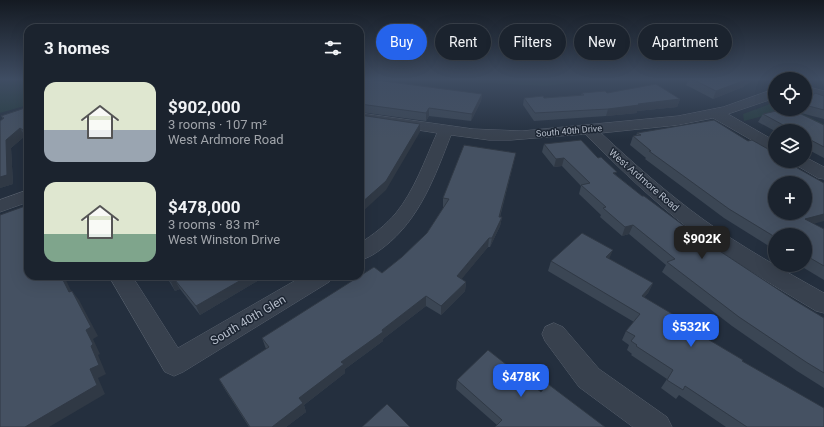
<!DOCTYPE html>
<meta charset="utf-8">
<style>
body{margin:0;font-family:Roboto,sans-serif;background:#242b36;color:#f1f3f6;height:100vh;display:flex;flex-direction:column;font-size:15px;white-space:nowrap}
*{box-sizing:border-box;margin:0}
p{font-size:13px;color:#a0a4aa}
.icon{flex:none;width:22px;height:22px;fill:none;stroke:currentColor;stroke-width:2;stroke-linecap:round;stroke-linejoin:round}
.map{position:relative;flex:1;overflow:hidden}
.drawer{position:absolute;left:24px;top:24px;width:340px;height:256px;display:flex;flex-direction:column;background:#1b232e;border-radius:12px;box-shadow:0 4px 16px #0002,0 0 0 1px #39404a}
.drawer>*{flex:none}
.top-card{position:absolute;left:376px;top:24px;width:380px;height:36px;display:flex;gap:8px}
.controls{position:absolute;left:768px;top:72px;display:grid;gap:8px}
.controls a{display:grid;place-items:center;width:44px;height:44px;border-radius:50%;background:#1b232e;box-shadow:0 4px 16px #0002,0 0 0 1px #39404a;font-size:20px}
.price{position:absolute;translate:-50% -34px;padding:0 9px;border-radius:8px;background:#2563eb;color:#fff;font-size:13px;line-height:26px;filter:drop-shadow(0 1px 2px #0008)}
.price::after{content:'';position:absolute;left:50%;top:24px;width:12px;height:9px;margin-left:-6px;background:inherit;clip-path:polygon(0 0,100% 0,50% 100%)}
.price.current{background:#222;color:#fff}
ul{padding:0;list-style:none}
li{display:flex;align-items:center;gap:12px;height:100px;padding:0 20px}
li span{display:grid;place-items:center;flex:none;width:112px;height:80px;border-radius:12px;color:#555}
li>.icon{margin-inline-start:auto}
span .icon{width:48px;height:48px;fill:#fffc;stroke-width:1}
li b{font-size:17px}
h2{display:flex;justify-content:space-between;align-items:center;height:48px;padding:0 20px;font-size:17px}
.pill{padding:0 14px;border-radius:18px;background:#1b232e;box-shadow:0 4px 16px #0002,0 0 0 1px #39404a;font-size:14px;line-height:36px}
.pill.current{background:#2563eb;color:#fff}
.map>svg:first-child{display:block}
</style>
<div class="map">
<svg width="824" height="427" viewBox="0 0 824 427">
<rect width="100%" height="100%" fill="#242f3e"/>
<path fill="#263c3f" d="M0,79H28V105L0,113Z
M434,79H608L546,86L460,82Z
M775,102V109H801L799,112L824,124V130L778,112L744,121L743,114Z"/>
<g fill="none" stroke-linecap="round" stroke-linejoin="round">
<defs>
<path id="street" d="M805,86L824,91V99L805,94Z
M775,89V98L728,114L775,141V152L769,150L713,118L678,125L601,133C634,164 667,193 704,220C742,247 783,270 824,293V313L816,311C773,285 730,260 691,230C653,201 619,168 585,134L511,140H489L451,135C435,176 420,219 384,247C376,253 369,258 360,260V243C373,235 386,225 396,213C414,191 425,160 437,133L360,121V113L473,129L522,131L678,116L723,107Z
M805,157L824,167V179L818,178L794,164L792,161H805Z
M28,190V202L0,212V200Z
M109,276H132L178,348L303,276H332L329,282L183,372L174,376L165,372Z
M554,323L563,327L599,369L667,417L672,427H633L579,387L545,341L542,334L545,327Z"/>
</defs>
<use href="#street" stroke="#565f6c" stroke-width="1"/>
<use href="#street" fill="#38414e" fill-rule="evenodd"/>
</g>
<path fill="#3b4654" d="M360,79L482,94L481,101L471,121L429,116L426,121L360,112Z
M689,79H754L743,87L713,99L686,85Z
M582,93H607L680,99L677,107L637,111V113L606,116L534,121L523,105L524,98H544L581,95Z
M824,96V119L801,113L803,109H805V105Z
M28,107V138L25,136L11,148L13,184L0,188V121L3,119L1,116Z
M763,114L797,115L824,125V158L805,148V131H775L758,122Z
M637,133L824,229V280L799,265H805V235H775V250L724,218L645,159L646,158L630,145L633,136H636Z
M544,144L598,158L616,175L642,196L703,240L794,300L824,318V388L797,371L732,326L662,272L666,265L629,234L622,236L600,217L601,215L579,194L581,186L562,166L554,167L542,152Z
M514,161L500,217H502L500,226L490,247H488L461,279L466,282L465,291L441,315L426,306L383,339V341L345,369V373L304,405L306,412L286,427H249L224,388L219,379L266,349L262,338L382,273L402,257L427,233L444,207H443V198Z
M609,259L653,283L648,293L644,297L689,328L742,361L824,427H726L679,395L676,399L661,388L667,379L631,355L632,354L627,350L629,345L622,340L626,331L634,322L548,271L551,261Z
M166,276H258L259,280L200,315L180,289L175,291Z
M457,380L541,392L497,425L456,389Z"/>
<path fill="#303945" d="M748,79H754L743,87L713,99L716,91Z
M482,94L481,101L471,121L472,114Z
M680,99L677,107L637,111V113L606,116L608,109L638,104Z
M429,108V116L426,121V113Z
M420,124V132L386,190L360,214V204Z
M20,128L25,136L11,148L13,184L0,188V177L6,140Z
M28,129V138L23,130Z
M516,153L514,161L497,226L499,217Z
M564,158L562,166L554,167L556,159Z
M824,214V221L799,228L805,219Z
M502,217L500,226L490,247L492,238Z
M633,225L629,234L622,236L625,227Z
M489,238L488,247L456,286L457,276Z
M613,250L609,259L606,257Z
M61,276H64L76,301L69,292Z
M248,276H258L259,280L200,315L196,306Z
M175,280L180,289L175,291L171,282Z
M466,282L465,291L441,315V306Z
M653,283L648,293L638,305L642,296Z
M72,291L79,300L98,336L93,339L100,354L98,355L106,374L98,378L105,394L49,427H25L90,369L91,346Z
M426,296V306L383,339V341L345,369V373L304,405L306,412L286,427H272L299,398L341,362Z"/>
<path fill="#455162" stroke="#303945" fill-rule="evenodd" d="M360,79H368L482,94L472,114L429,108L426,113L360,104Z
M692,79H748L716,91Z
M656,84L680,99L638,104L639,105L608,109L535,113L524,98L543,96L544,98L584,95L582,93L605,91L607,93Z
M815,93L824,96V110L805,105Z
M28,107V129L23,130L20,128L6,140L7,175L0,177V121L4,118L1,116Z
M785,109L797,115L799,113L824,125V147L805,137V131H794L763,114Z
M360,115L420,124L386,181L360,204Z
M714,120L748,141L752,140L775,153V161H785L824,183V214L805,219L824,229V266L805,255V235H775V237L729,209L649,151H651L633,136L641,135L637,133ZM775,183H805V213H775Z
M581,140L598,158L601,157L617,172L613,173L642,196H644L703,240L794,300L824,318V373L806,362L739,317L667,262L675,259L633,225L625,227L603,208L606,207L581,185L590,183L564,158L556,159L544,144Z
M464,145L516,153L499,217H502L492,238H489L457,276L466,282L441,306L426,296L382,330L383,332L341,362L344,364L299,398L303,403L272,427H250L219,379L269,347L262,338L374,267L382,273L402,257L427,233L449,199L443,198Z
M28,205V276H61L69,292L72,291L91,327L86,330L93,344L91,346L99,365L90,369L97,385L25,427H0V215Z
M582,233L613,250L606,257L653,283L642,296L691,325L689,328L743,360L742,361L824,408V427H747L685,386L683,390L667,380L673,370L636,346L637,345L631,341L635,336L626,331L640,314L551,261Z
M167,276H248L196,306L175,280L171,282Z
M488,350L541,392L548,384L605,427H495L502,420L457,380Z
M387,404L410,427H362Z"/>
<linearGradient id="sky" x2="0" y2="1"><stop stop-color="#141a22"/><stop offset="0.57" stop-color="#3f4d63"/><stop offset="1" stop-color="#3f4d63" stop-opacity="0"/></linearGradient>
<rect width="824" height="139" fill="url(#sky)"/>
<g text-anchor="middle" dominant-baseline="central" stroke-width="3" stroke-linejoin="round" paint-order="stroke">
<g font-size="9" fill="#b4bcc9" stroke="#1d2633">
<text transform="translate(569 131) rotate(-5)">South 40th Drive</text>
</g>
<g font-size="10" fill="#b4bcc9" stroke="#1d2633">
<text transform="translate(644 180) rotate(41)">West Ardmore Road</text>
</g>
<g font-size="12" fill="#b4bcc9" stroke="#1d2633">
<text transform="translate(248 320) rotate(-31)">South 40th Glen</text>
</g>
</g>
</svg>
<div class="controls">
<a><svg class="icon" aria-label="locate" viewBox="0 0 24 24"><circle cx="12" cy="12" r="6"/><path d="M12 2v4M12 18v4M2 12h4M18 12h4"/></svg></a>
<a><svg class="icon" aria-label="layers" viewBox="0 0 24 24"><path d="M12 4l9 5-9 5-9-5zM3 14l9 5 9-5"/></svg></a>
<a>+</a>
<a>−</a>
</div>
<b class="price current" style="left:702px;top:260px">$902K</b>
<b class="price" style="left:691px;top:348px">$532K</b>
<b class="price" style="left:521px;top:398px">$478K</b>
<div class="top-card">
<a class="pill current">Buy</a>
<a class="pill">Rent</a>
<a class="pill">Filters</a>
<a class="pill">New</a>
<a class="pill">Apartment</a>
</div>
<section class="drawer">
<h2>3 homes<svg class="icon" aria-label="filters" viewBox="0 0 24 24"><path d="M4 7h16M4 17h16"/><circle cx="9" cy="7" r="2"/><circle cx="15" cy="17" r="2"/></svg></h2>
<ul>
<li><span style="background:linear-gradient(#dfe7d0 60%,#9aa5b1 0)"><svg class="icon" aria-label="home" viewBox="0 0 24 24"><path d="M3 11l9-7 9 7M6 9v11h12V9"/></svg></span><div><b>$902,000</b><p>3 rooms · 107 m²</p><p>West Ardmore Road</p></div></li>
<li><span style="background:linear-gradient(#dfe7d0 65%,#7fa58c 0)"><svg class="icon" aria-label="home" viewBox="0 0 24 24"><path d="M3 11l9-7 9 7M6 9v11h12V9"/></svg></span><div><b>$478,000</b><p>3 rooms · 83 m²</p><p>West Winston Drive</p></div></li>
</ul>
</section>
</div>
